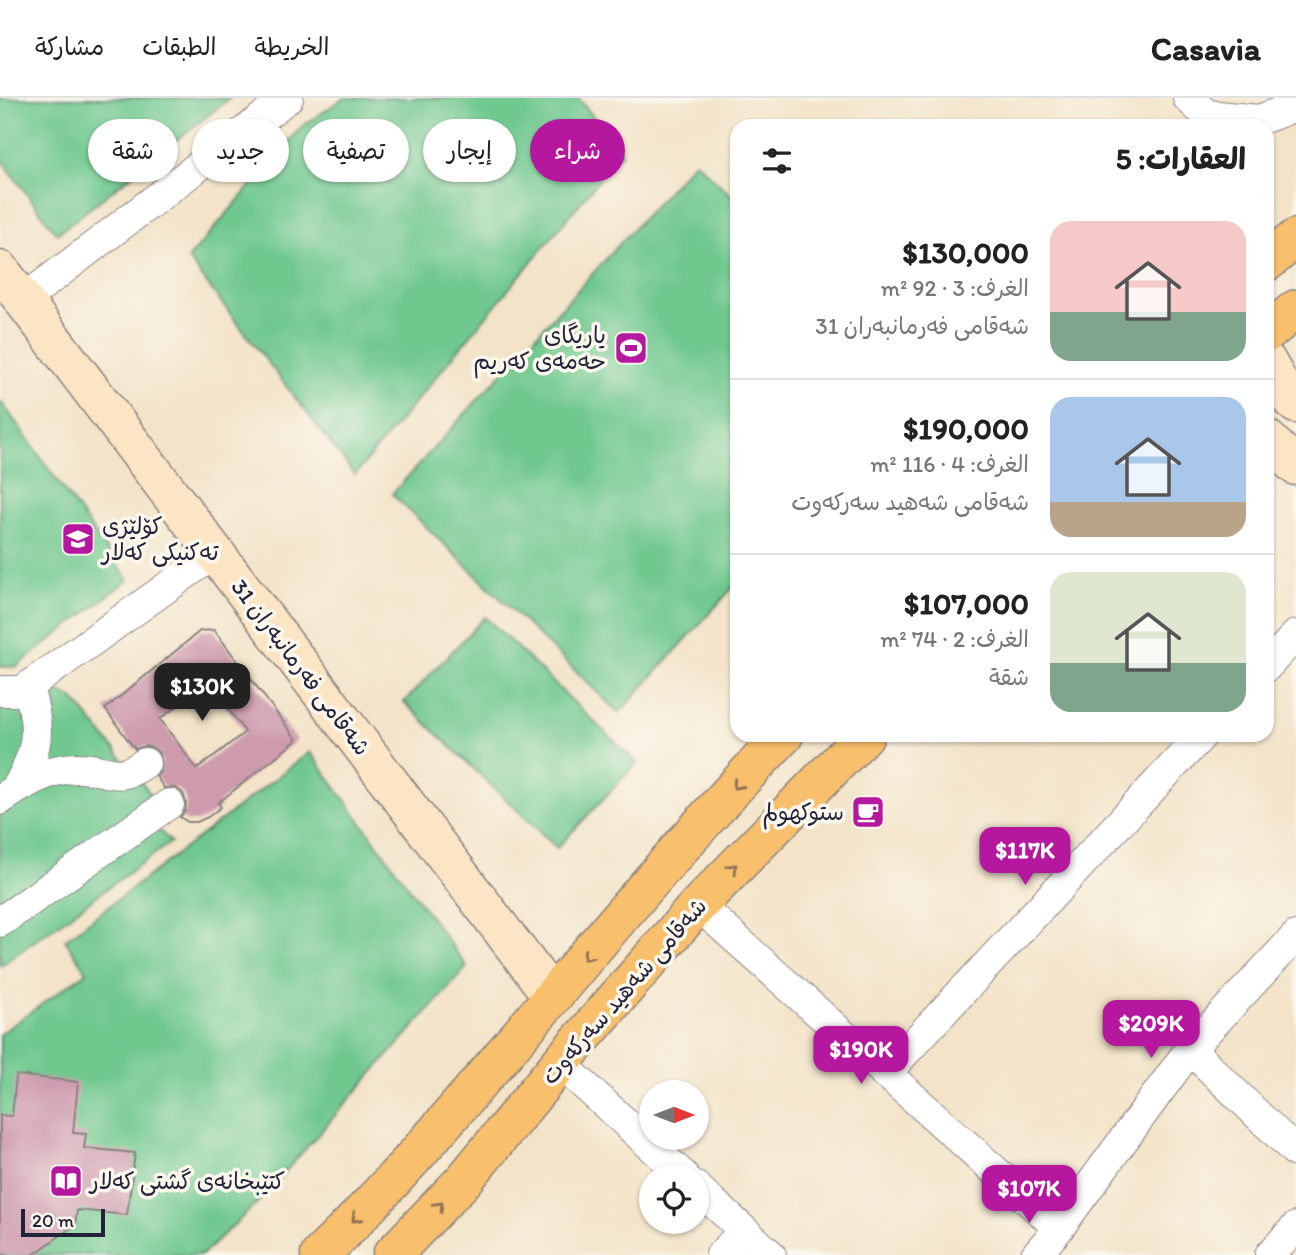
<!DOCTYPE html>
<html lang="ar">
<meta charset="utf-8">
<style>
body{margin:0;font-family:Itim,"Playpen Sans Arabic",sans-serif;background:#f2f2f2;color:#222;direction:rtl;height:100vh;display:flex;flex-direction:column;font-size:26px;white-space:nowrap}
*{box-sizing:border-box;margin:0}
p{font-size:23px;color:#767676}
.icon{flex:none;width:38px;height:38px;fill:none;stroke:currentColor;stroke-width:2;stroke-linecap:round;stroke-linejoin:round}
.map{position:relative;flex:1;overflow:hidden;direction:ltr}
.sheet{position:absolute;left:730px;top:21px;width:544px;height:623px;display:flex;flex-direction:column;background:#fff;border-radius:21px;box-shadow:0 2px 5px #0004;direction:rtl}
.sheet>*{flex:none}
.guide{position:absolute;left:21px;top:21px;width:604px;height:63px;direction:rtl;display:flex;gap:14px}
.needle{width:46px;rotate:90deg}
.fabs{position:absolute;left:639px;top:982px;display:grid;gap:14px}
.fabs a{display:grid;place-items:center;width:70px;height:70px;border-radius:50%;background:#fff;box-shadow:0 2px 5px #0004;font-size:35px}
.scale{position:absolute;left:21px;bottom:18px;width:84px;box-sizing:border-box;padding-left:7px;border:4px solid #22223b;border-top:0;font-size:19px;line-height:24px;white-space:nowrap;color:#22223b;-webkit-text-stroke:5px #fbf7ec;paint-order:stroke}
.price{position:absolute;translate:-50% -60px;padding:0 16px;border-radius:14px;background:#b5179e;color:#fff;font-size:23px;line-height:46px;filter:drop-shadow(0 2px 4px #0008)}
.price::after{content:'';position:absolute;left:50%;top:42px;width:21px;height:16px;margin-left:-10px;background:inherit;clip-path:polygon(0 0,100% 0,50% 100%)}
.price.current{background:#222;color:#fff}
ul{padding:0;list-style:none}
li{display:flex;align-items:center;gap:21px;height:175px;padding:0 28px}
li+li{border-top:2px solid #e0e0e0}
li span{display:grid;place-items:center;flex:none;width:196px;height:140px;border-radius:21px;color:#555}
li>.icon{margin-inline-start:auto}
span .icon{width:84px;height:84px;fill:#fffc;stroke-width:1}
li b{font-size:30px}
h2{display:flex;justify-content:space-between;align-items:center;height:84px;padding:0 28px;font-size:30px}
.chip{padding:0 24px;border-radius:32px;background:#fff;box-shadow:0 2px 5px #0004;font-size:24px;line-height:63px}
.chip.current{background:#b5179e;color:#fff}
header{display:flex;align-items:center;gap:42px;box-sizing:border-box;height:98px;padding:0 35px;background:#fff;border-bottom:2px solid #e0e0e0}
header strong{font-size:33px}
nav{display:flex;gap:38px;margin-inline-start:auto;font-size:24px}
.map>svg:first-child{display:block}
</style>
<header>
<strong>Casavia</strong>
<nav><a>الخريطة</a><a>الطبقات</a><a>مشاركة</a></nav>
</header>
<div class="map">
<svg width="1296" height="1157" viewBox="0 0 1296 1157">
<rect width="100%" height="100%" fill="#fbf7ec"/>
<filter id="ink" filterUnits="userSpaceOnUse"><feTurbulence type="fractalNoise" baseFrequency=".0143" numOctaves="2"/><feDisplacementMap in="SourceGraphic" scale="14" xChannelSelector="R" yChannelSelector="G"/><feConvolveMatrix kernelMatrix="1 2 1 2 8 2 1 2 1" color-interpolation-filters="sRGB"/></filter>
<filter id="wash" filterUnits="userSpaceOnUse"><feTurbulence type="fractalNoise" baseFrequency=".00686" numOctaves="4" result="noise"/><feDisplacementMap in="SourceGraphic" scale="28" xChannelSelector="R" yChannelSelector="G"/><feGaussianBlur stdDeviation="1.57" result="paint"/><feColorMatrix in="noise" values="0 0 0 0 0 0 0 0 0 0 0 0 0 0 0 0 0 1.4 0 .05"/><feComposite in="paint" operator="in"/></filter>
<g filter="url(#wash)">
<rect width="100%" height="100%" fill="#f3e3c8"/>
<path fill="#6fc88f" stroke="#487565" stroke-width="2" d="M0,0H230L57,136L0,60Z
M344,0H578L622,54L355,377L188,161L301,29Z
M695,63L737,103V485L619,615L392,396Z
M2,305L128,482L16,569H0V307Z
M485,519L637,665L557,750L404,604Z
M56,593L69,598L77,605L153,699L136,711L171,744L0,868V610H34Z
M310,654L467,869L259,1103L202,1157H0V936L87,874L65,842Z"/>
<g id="blocks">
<path fill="#cd9aae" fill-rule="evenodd" d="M214,532L297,642L218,705L221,709L208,719L197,724H188L180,719L185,713L186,705L183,695L176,690H164L156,678L161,673L162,665L159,655L154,650L145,648L135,651L105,611L200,533ZM209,585L245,634L197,671L160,621Z
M16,977L78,984L73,1035L86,1036L84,1050L135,1055L127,1117L77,1112L75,1127L33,1157H0V1017L12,1018Z"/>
</g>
</g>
<g filter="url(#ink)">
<use href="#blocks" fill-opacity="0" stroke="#8a8282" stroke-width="2"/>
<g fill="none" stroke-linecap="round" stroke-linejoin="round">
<defs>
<path id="street" d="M1188,0L1207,17L1259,22L1296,8
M23,202L288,0
M1267,568L1296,537
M0,593H22L215,455
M16,691C39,652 41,632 28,589
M0,702C23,686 50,669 79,670C109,670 116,686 145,665
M698,807L1059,1130
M0,824L169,706
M1190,951L1296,1054
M560,965L684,1078
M885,976L1202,637
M696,1089L771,1157
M721,1157L744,1133
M1036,1157L1059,1130L1190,951L1296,838
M1270,1157L1296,1129"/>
<path id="secondary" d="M0,172L552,898
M1267,264L1280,287L1296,306
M1267,341L1296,368"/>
<path id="primary" d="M1267,164L1296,140
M1267,235L1296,211
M320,1157C402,1078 474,990 548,904C624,813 702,722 784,637
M392,1157L464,1082L560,965L698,807L865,637"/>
</defs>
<use href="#street" stroke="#8a8282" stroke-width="32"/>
<use href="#secondary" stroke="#8a8282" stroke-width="41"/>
<use href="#primary" stroke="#8a8282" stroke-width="41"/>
<use href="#street" stroke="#fff" stroke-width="30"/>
<use href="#secondary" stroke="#fce5c4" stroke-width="38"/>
<use href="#primary" stroke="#f8bf6c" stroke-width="38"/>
</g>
<defs><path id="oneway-chevron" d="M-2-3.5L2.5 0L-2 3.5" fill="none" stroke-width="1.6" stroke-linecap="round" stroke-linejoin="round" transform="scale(1.75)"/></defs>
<g stroke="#8d7054">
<use href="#oneway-chevron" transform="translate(737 687) rotate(132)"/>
<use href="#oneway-chevron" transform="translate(733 770) rotate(-46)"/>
<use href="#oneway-chevron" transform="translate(587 858) rotate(131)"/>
<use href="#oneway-chevron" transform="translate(439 1108) rotate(-46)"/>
<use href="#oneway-chevron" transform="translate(356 1120) rotate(134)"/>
</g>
</g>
<defs>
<symbol id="stadium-square" viewBox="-11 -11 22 22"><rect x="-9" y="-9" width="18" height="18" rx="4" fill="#b5179e" stroke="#fbf7ec"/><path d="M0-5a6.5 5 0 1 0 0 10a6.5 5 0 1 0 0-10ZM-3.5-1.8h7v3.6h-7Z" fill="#fff"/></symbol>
<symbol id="university-square" viewBox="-11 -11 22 22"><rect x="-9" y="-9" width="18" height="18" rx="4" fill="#b5179e" stroke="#fbf7ec"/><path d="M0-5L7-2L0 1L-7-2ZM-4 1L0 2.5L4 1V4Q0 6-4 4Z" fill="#fff"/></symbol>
<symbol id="cafe-square" viewBox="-11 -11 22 22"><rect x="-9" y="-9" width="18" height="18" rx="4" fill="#b5179e" stroke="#fbf7ec"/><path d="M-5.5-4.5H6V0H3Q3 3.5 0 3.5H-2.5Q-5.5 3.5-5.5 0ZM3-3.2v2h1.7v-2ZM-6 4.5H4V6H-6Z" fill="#fff"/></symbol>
<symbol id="library-square" viewBox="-11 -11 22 22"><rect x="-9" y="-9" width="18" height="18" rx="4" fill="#b5179e" stroke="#fbf7ec"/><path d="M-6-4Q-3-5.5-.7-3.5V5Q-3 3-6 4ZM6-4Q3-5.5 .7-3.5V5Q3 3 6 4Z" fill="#fff"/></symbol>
</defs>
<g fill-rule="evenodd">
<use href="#stadium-square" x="612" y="231" width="38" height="38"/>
<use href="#university-square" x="59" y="422" width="38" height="38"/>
<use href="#cafe-square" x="849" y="695" width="38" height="38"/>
<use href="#library-square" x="47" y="1064" width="38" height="38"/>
</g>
<g text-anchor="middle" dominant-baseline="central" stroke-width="7" stroke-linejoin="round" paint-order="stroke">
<g font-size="23" fill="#22223b" stroke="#fbf7ec" text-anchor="end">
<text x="606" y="237">یاریگای<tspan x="606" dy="26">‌حەمەی کەریم</tspan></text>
<text x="102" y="428" text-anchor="start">کۆلێژی<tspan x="102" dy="26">تەکنیکی کەلار</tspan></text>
<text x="844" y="714">ستوكهولم</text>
<text x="90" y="1083" text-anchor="start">کتێبخانەی گشتی کەلار</text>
</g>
<g font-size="23" fill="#22223b" stroke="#fbf7ec">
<text transform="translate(301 569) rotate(53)">شەقامی فەرمانبەران 31</text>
<text transform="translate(624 893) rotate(-49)">شەقامی شەهید سەرکەوت</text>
</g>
</g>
</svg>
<div class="fabs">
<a><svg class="needle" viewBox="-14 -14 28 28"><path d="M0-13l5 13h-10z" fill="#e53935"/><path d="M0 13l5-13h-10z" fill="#767676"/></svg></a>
<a><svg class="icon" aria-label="locate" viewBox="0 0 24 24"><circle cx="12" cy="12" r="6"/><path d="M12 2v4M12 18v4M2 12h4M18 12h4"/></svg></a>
</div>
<div class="scale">20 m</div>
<b class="price current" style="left:202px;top:625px">$130K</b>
<b class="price" style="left:1025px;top:789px">$117K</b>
<b class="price" style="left:1151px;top:962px">$209K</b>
<b class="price" style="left:861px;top:988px">$190K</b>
<b class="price" style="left:1029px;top:1127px">$107K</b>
<div class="guide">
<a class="chip current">شراء</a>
<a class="chip">إيجار</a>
<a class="chip">تصفية</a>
<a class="chip">جديد</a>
<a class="chip">شقة</a>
</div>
<section class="sheet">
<h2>العقارات: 5<svg class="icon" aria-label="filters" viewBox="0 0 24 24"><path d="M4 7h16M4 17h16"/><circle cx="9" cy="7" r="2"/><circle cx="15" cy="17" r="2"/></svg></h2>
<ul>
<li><span style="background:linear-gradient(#f6c9c9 65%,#7fa58c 0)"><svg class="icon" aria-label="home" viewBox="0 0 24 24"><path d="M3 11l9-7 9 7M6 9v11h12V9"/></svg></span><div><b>$130,000</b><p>الغرف: 3 · 92 m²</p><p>شەقامی فەرمانبەران 31</p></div></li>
<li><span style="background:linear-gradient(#a9c7e8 75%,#b9a48a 0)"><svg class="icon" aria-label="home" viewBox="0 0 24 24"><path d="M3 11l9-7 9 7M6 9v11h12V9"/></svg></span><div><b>$190,000</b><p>الغرف: 4 · 116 m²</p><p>شەقامی شەهید سەرکەوت</p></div></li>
<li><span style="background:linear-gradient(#dfe7d0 65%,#7fa58c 0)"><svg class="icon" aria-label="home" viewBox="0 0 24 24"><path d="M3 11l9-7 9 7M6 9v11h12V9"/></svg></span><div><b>$107,000</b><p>الغرف: 2 · 74 m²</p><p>شقة</p></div></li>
</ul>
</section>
</div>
